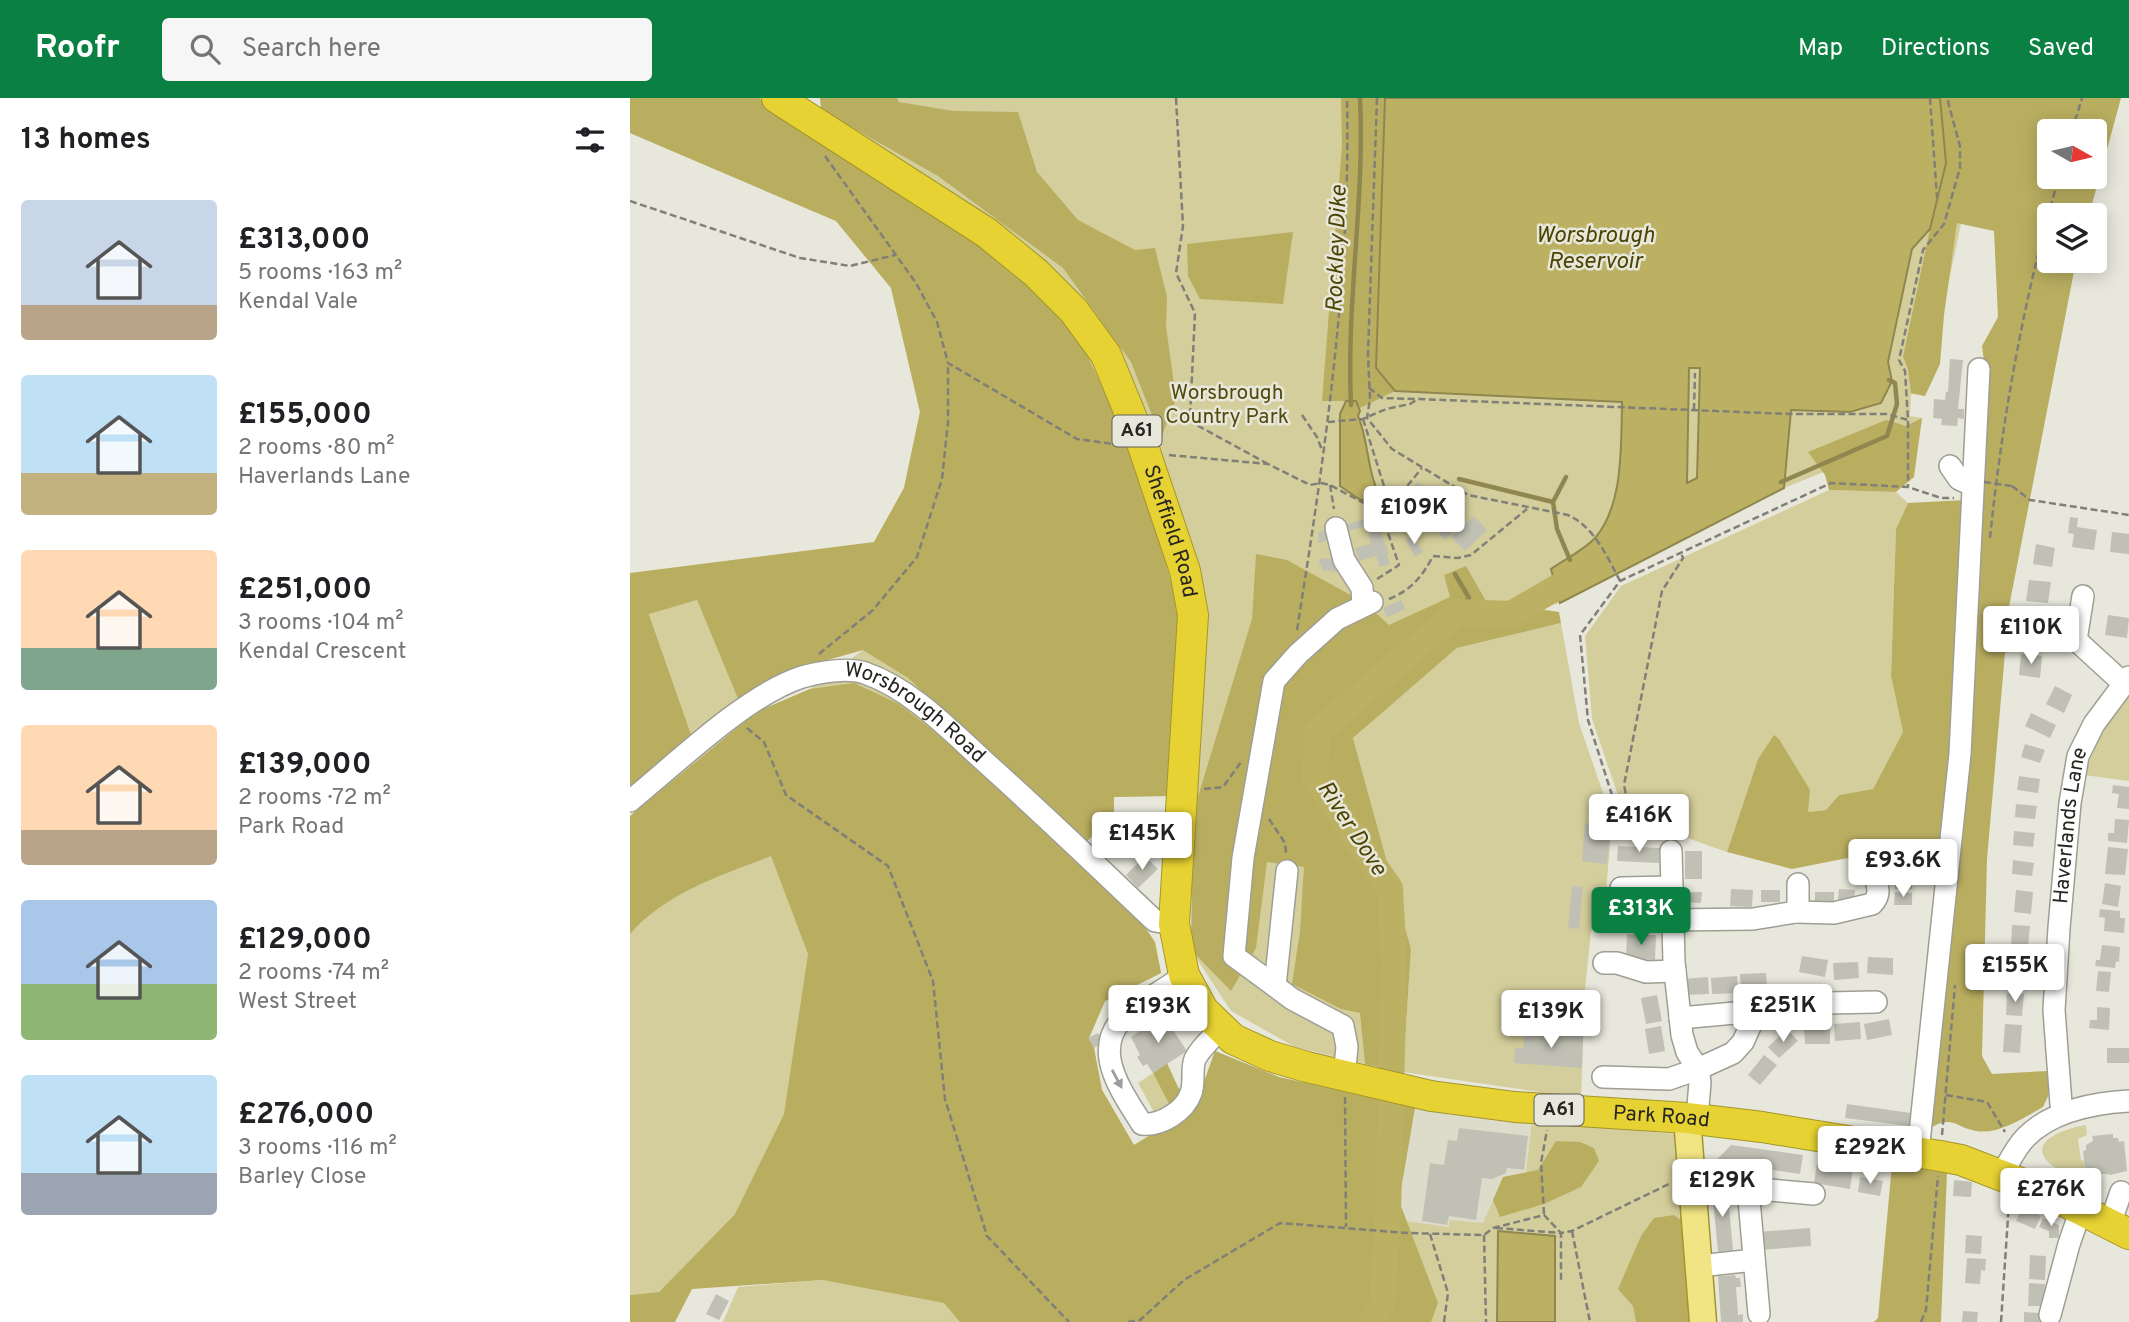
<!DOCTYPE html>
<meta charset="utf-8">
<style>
body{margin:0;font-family:Overpass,sans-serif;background:#f6f6f6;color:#202124;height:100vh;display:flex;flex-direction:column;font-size:26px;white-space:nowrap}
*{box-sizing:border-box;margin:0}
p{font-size:23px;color:#757577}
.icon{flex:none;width:38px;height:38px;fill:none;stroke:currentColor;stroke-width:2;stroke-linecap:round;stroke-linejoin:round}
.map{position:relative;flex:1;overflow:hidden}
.side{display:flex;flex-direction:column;background:#fff;width:630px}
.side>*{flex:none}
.needle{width:46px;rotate:98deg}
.tools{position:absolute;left:1407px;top:21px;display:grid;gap:14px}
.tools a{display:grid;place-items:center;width:70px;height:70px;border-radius:7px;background:#fff;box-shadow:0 4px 18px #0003;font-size:35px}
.price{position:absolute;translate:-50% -60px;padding:0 16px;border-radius:7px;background:#fff;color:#222;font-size:23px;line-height:46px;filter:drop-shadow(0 2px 4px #0008)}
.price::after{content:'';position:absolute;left:50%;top:42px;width:21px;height:16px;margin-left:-10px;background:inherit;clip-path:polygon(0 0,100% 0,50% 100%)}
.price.selected{background:#0b8043;color:#fff}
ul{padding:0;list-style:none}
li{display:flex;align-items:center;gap:21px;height:175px;padding:0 21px}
li span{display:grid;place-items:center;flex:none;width:196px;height:140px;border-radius:7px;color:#555}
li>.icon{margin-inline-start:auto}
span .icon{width:84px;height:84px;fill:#fffc;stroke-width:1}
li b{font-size:30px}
h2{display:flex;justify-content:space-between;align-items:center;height:84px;padding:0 21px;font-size:30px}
header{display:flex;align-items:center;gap:42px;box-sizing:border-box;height:98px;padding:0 35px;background:#0b8043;color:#fff}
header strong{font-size:33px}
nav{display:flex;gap:38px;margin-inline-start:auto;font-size:24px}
.search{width:490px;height:63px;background:#f6f6f6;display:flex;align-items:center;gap:18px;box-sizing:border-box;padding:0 24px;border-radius:7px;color:#757577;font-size:26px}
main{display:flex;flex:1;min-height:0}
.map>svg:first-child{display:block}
</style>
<header>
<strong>Roofr</strong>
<div class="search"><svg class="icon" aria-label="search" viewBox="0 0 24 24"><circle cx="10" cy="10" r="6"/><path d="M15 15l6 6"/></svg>Search here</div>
<nav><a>Map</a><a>Directions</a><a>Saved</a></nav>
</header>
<main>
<section class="side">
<h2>13 homes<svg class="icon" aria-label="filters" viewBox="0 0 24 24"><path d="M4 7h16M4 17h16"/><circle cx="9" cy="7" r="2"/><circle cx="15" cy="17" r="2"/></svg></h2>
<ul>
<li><span style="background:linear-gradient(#c9d6e8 75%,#b9a48a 0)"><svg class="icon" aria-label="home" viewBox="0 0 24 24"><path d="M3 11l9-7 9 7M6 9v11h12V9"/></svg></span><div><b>£313,000</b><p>5 rooms · 163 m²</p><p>Kendal Vale</p></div></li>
<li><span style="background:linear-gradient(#bfe0f5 70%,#c2b280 0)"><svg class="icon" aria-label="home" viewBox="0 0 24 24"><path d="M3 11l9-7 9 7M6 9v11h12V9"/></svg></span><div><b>£155,000</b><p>2 rooms · 80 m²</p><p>Haverlands Lane</p></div></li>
<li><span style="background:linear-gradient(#ffd9b3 70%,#7fa58c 0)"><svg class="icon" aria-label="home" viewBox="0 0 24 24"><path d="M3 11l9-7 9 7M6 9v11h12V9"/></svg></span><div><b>£251,000</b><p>3 rooms · 104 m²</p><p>Kendal Crescent</p></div></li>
<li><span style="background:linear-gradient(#ffd9b3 75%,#b9a48a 0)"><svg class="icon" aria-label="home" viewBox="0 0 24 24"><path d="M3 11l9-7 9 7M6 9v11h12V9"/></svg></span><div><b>£139,000</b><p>2 rooms · 72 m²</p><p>Park Road</p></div></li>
<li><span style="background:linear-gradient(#a9c7e8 60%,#8fb573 0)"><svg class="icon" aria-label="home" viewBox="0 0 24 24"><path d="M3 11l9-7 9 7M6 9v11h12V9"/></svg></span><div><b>£129,000</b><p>2 rooms · 74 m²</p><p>West Street</p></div></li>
<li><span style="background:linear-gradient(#bfe0f5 70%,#9aa5b1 0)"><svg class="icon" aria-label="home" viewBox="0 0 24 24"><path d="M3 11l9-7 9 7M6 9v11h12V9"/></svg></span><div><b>£276,000</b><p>3 rooms · 116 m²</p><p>Barley Close</p></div></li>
</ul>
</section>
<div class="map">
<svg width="1499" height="1224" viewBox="0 0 1499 1224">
<rect width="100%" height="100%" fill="#e8e7db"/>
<path fill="#dddbc9" d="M785,1010L902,1022L896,1074L873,1079L853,1125L821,1122L819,1129L777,1123L769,1103Z"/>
<path fill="#d4ce9c" d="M0,0H129L206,54L190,0H1367L1351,30L1295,298L1281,296L1280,318L1292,320L1289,337L1270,343L1154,390L930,505L881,516L687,634L764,866L761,972L665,949L601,913L561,852L563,715L538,698L484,699V717L455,745L525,844L531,875L475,903L459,940L464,950L472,992L504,1047L565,1010L585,953L649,979L785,1010L769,1103L777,1123L819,1129L820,1122L853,1125L873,1079L896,1074L902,1022L1044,1036L1055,1125L1059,1224H93L108,1189L193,1182L105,1116L29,1194L0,1197V718L126,614L180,591L233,552L244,444L274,390L290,314L261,190L206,123L0,35Z
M1199,392L1266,394L1278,405L1266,431L1261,578L1273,634L1243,691L1209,697L1196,712L1178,714L1144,638L1128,661L1097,754L995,718L962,621L955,538L991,488Z
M67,502L108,601L62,639L19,515Z
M931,525L949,625L982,721L974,820L961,833L955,892L951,1000L773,974L781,851L723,640L827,550Z
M1499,593V683L1454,677L1476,622Z
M523,975L542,1009L526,1018L508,985Z
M1456,1027L1457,1037L1448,1041L1451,1062L1454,1063L1455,1071L1461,1074L1458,1084C1446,1079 1427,1073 1418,1064C1396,1041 1442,1029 1456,1027Z"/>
<path fill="#b9ae60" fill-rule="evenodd" d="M0,0H129L207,55L313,121L387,176L426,215L455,253L492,330L520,410L549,512L538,698L484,699V717L455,745L278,580L233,552L166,571L108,601L67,502L19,516L62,639L0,691V475L244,444L274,390L290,314L261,190L206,123L0,35Z
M190,0H267L269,4L323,13L388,14L407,74L448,122L505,152L525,150L537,199L536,228L546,301L531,340L501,264L433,170L308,78L191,12Z
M711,0H755L746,270L765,293L730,310L726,303H692L712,47Z
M1310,0H1491L1459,117H1419V163H1446L1379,509L1357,761L1352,958L1362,976L1418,973L1420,994L1413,1009C1395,1019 1368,1037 1346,1033C1324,1029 1324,1017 1300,1030L1321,753L1289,746L1162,771L1097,754L1128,661L1144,637L1149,641L1180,692L1178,714L1196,712L1209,697L1243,691L1273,634L1261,578L1266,431L1278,405L1335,402L1356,278L1352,248L1368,219L1364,133L1327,125L1314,217L1310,266L1295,298L1281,295L1278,271L1273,259L1300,131L1316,65ZM1419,33H1465V79H1419Z
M663,134L653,206L570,201L558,178L557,146Z
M1292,320L1284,379L1266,394L1199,392L1195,377L1178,354L1256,322L1276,328Z
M626,456L657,462L735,505L759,527L820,499L814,477L836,468L856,503L929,514L931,525L827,550L723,640L781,851L773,974L735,966L730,915L711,911L662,886L670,833L674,769L637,764L626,850L601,893L561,852L563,715L622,521Z
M224,585L269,606L343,663L508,819L525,844L531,875L475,903L459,940L464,950L472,992L504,1047L547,1021L523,975L537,965L548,989L565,1009L585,953L649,979L785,1010L769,1103L808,1205L801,1224H330L314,1205L193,1182L62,1191L45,1224H0V1197L29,1194L105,1116L154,1016L178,856L141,758C92,777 35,795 0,836V718L126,614L180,591Z
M926,1043L950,1044L964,1050L969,1063L951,1089L914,1106L870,1119L863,1102L873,1079L908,1072Z
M1262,1066L1317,1075L1311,1224H1244L1248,1220Z
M1044,1117L1055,1125L1059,1224H1006L1003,1208L988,1191L1011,1138L1024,1120Z"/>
<path fill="#bcb163" stroke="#8f874f" stroke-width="2" fill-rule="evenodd" d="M755,0H1310L1316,65L1300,131L1282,151L1258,264L1262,283L1251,305L1220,314L1161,312L1154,390L930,505L921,471C934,462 954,452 965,440C994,407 991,345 992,304L765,293L746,270ZM1059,270H1070L1067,380L1057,385Z
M716,303H726L730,313L728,318C740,345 736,379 754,404L750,408L729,401L710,388V316Z
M868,1133L925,1138V1224H867Z"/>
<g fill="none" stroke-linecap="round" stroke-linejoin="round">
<path stroke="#8f874f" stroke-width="4.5" d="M721,307C716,204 735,102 730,0
M829,381L923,404L927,431L940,462
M1151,384L1257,338L1267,306L1265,285L1259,282
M923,404L936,379
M825,476L839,500L828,514"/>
<path stroke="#bcb163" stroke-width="26" d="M742,1224L752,1207L758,1116L764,866L760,790L685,681L687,634L828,514L881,516L955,473"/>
</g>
<path fill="#c1c0b4" d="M1320,261L1333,262L1328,311H1334V321L1328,320L1327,328L1311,327L1312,321L1303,320L1304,301L1315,302L1316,294H1318Z
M788,384L800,397L764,428L753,416Z
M745,418L759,456L757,457L760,466L750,469L746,458L729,463L725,450L741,446L736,428L713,435L711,428Z
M844,418L857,432L835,453L821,439Z
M1440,419L1448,420L1447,429L1467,432L1464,452L1442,449L1444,436L1438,435Z
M811,421L823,434L815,442L803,429Z
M701,431L704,441L688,445L689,434Z
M1482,434L1499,436V456L1480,454Z
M783,438L793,454L785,459L776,442Z
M1406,446L1425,450L1422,469L1403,466Z
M690,460L709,462L707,474L692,472V467H689Z
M1399,482L1421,484L1418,505L1396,503Z
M771,502L775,511L757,519L753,510Z
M1478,517L1499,520L1497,540L1475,537Z
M1397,520L1416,523L1413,542L1387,538L1388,530L1395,531Z
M1391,556L1412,558L1410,580L1389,577Z
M1425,588L1442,597L1434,615L1416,606Z
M1401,615L1426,627L1420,640L1395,628Z
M1395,646L1415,652L1410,665L1391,659Z
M1389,678L1410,681L1408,695L1387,692Z
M1483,687L1499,689V711L1487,710L1489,696L1482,695Z
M1386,706L1407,708L1405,721L1385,719Z
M1485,721L1499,722L1497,745L1478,743V735H1484Z
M955,725L981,727L977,766L952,763Z
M1384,733L1405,735L1403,749L1383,747Z
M519,742L533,744L531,757L517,755Z
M988,748L1030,750L1029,765L987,763Z
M1478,749L1498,751L1495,777L1475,776Z
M1055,753H1072V781H1055Z
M515,758L528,771L508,790L496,777Z
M1266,759H1283L1282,791H1265Z
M1383,762L1404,765L1402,778L1382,776Z
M1475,785L1491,788L1488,809L1472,806Z
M942,788L953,789L949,831L938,830Z
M1101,791L1123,792L1122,809L1100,808Z
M1209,791L1225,792L1224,804L1208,803Z
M1131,792H1150V804H1131Z
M1386,792L1403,794L1401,816L1384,814Z
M1053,794H1072L1071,805L1052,804Z
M1185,794H1204V804H1185Z
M1265,794L1282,795V807H1264Z
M964,800L974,801L972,823L962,821Z
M1011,808H1028L1027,834H1011Z
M1470,811L1490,813V820H1495L1494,835L1474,833L1475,820L1469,819Z
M1382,827L1400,828L1398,848L1381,847Z
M997,836L1026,837L1025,862L996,861Z
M1472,847L1490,849L1489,864L1486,863L1485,870L1465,868L1466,862H1470Z
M1172,858L1198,862L1195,879L1169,874Z
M1238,859L1263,860V877L1237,875Z
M1381,861L1398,862L1396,883L1379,882Z
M1228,864L1229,880L1204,882L1203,865Z
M1468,873L1481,874L1479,894L1466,893Z
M1136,875L1137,891L1111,892L1110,876Z
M1107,878L1108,895L1082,896L1081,880Z
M1078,879L1079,896L1053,897L1052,881Z
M1377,895L1394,896L1392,918L1376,917Z
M1027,897L1032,923L1016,926L1011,900Z
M1467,909L1480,910L1479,932L1459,930L1460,922H1467Z
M531,918L534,924L537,923L557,953L523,975L517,966L513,968L507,959L510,957L501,939Z
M1259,921L1262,937L1237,942L1234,926Z
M1230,924L1231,941L1205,943L1204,926Z
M1375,926L1392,927L1390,955L1373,954Z
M1031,928L1035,953L1019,956L1015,931Z
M1200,929V946H1175L1174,930Z
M1157,931L1168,943L1149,960L1138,949Z
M895,933L953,937L952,970L884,965L885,950H893Z
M468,935L474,944L464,950L458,940Z
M1477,950H1499V965H1477Z
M1134,957L1147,967L1130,987L1118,977Z
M1217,1006L1281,1015L1279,1028L1215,1020Z
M829,1030L898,1038L894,1072L877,1070L876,1075L862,1081L852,1080L846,1122L819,1118L817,1127L792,1123L800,1065L814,1067L818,1042L827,1043Z
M1483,1036V1040H1488L1489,1044L1494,1043L1497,1073L1480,1077L1479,1076H1471V1073L1461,1074L1455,1071L1453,1053L1456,1052V1047L1463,1043L1462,1038Z
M1101,1047L1173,1057L1170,1076L1101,1066L1093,1074L1094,1085L1080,1086L1078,1071Z
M1187,1065L1223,1070L1220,1091L1184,1085Z
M1230,1079L1253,1083L1250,1098L1228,1094Z
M1324,1082L1342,1084L1341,1099L1323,1098Z
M1097,1089L1103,1152L1088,1154L1082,1090Z
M1392,1109L1411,1118L1405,1131L1386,1123Z
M1413,1120L1429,1127V1140H1419V1133L1409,1129Z
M1180,1130L1181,1148L1129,1152L1127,1134Z
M1336,1137L1352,1138L1351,1156L1335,1155Z
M1400,1157L1416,1158L1415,1182L1399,1181Z
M1337,1160L1356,1161L1355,1173L1351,1172L1350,1186L1335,1185Z
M1105,1177L1106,1180H1110L1111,1189H1106L1108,1217L1113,1216V1224H1091L1088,1178Z
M1399,1185L1415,1186L1414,1208H1398Z
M86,1196L99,1203L89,1222L76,1216Z
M1333,1213L1348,1214L1347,1224H1332Z
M1394,1214L1410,1215V1224H1394Z"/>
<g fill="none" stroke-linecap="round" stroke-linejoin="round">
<defs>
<g id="minor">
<path d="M1320,368L1329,381L1342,387"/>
<path d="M706,430L714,462L732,490L733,508"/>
<path d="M1453,498L1446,542L1494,586"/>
<path id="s1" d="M0,703C47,665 116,597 172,579C191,574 216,569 235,575C281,591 319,631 354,663C412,715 468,769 525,823L544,826"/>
<path d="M1041,753L1044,864L1052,937L1057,954L1068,971L1070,984L1067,1021"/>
<path d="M657,773L645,888L662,901L713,928L717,949L714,978"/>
<path d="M991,790L1042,789"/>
<path d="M1166,814L1204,815L1242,806C1251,797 1248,789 1245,778"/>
<path d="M1042,822L1123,821L1166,814L1168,805V786"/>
<path d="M974,865H987L1016,874L1045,873"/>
<path d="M554,877C538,890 520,899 503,911C457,946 488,988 512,1026C531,1028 555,1013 561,995C565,984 561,971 565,961C571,949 582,940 591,931"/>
<path d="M645,888L604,858L613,760L644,583L668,556L707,521L742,504"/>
<path d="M1050,920L1127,913"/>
<path d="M973,979L1039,981L1068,971L1103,955L1113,944L1127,913L1147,906L1246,904"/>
<path id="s2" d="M1434,1015L1431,1006L1424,912L1429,830L1440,705L1448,658L1464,626L1499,579"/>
<path d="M1288,1054L1330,656L1349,271"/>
<path d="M1372,1076C1379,1064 1386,1049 1396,1039C1422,1013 1464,1005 1499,1003"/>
<path d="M1480,1126L1491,1094"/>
<path d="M1069,1168L1124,1162"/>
<path d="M1129,1216L1118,1090L1184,1096"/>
<path d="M1420,1217L1439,1146L1451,1111"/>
</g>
<path id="major" d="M1057,1020L1073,1224"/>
<g id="highway">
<path id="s3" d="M147,0L357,135L406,175L444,213L476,257L512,345L555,473L563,517L544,826L554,877L573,912L603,941L640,958L677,969L801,998L885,1009L1057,1020L1132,1029L1310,1058L1331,1062L1422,1097L1499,1136"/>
</g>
</defs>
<use href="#minor" stroke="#9f9e93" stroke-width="24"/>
<use href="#major" stroke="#a3952c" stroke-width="29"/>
<use href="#highway" stroke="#a3952c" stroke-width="32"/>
<path stroke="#807f78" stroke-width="2.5" stroke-dasharray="7 3.5" stroke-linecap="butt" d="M546,0L553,128L546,175L565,215L560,319L563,325L638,366
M747,0L738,256L740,301L737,320L762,351L838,397L938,417C964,429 977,458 990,483
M1300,0L1307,100
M1442,33L1452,0
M195,58L286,185L307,224L318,265L447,341L491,347
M0,103L170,160L220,168L265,157
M739,290L752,300L785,301
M1064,312L1065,275
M672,317L687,339L692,352
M733,321L760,407L753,414H748
M1278,323V389
M698,324L733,321L756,311L780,306L788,301L1160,316H1257L1278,322L1275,273L1269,262L1293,152L1314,126L1330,70V48L1318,4L1319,0
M539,357L638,366L680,387L691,385L700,387L745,411L749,420
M700,387L704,411
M1382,388L1400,402L1499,417
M764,404L792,370
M1360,440C1372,321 1395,193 1429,79
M747,481L769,467L758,435
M759,501C781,492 792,479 803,458L828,460L841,457L897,411
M667,532C695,356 721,178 717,0
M189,556L243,512L287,459L312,381L318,324V265
M117,630L134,644L156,697L258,768L303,883L315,1001L357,1138L439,1224
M574,691L593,689L611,664
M639,721L655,745L656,755
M1002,726L994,687L1032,493L1053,460L1051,455
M1035,738L990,722L958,622L950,537L990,483L1201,385L1278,389L1311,400H1324
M1316,997L1357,1004L1375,1034
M715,999L716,1129
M1312,1037L1325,887
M914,1116L911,1065L917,1032
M866,1130L931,1135V1184
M942,1133L960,1224
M800,1136L818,1195L814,1224
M854,1137L856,1224
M498,1224L510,1222L554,1182L650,1125L777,1135L854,1137L863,1130L914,1117L931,1135L942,1133L1041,1085
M1291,1224L1296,1212L1308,1078
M1371,1224L1379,1104"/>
<use href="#minor" stroke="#fff" stroke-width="21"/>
<use href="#major" stroke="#f0e484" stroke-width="26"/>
<use href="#highway" stroke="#e6d232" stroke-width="30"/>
<path stroke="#807f78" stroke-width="2.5" stroke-dasharray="7 3.5" stroke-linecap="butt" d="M1354,384L1382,388"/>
</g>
<defs><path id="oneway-solid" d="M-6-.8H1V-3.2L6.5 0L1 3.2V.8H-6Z" transform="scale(1.75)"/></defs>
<use fill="#9d9d9b" href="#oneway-solid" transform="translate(487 981) rotate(62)"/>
<g text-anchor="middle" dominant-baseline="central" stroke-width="5" stroke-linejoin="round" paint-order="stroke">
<g fill="#e8e7db" stroke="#605f59" stroke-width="2">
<rect x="482.5" y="317.5" width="49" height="31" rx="5"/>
<rect x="904.5" y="996.5" width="49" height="31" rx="5"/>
</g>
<g font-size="19" font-weight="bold" fill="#262521">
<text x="507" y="333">A61</text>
<text x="929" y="1012">A61</text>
</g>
<g font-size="21" fill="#524a0c" stroke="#e8e7db">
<text x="597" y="295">Worsbrough<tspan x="597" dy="24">Country Park</tspan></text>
</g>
<g font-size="21" fill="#262521" stroke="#e8e7db">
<text stroke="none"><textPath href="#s3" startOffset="609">Sheffield Road</textPath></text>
<text stroke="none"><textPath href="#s1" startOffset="340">Worsbrough Road</textPath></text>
<text stroke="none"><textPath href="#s2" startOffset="289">Haverlands Lane</textPath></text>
<text stroke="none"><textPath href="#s3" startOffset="1577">Park Road</textPath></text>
</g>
<g font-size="23" font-style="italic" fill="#4c4403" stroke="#e8e7db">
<text x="965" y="138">Worsbrough<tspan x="965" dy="26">Reservoir</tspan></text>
<text transform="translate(708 151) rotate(-88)">Rockley Dike</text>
<text transform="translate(721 731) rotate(57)">River Dove</text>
</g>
</g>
</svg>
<div class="tools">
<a><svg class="needle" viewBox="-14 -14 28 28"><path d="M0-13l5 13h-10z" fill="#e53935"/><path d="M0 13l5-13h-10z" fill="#757577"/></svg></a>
<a><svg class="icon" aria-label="layers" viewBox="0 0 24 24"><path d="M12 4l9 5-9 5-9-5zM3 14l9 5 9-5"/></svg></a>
</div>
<b class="price" style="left:784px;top:448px">£109K</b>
<b class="price" style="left:1401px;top:568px">£110K</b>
<b class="price" style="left:1009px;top:756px">£416K</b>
<b class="price" style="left:512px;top:774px">£145K</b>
<b class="price" style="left:1273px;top:801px">£93.6K</b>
<b class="price selected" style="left:1011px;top:849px">£313K</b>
<b class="price" style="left:1385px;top:906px">£155K</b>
<b class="price" style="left:1153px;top:946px">£251K</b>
<b class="price" style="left:528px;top:947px">£193K</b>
<b class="price" style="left:921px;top:952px">£139K</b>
<b class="price" style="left:1240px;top:1088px">£292K</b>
<b class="price" style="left:1092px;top:1121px">£129K</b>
<b class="price" style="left:1421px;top:1130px">£276K</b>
</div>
</main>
